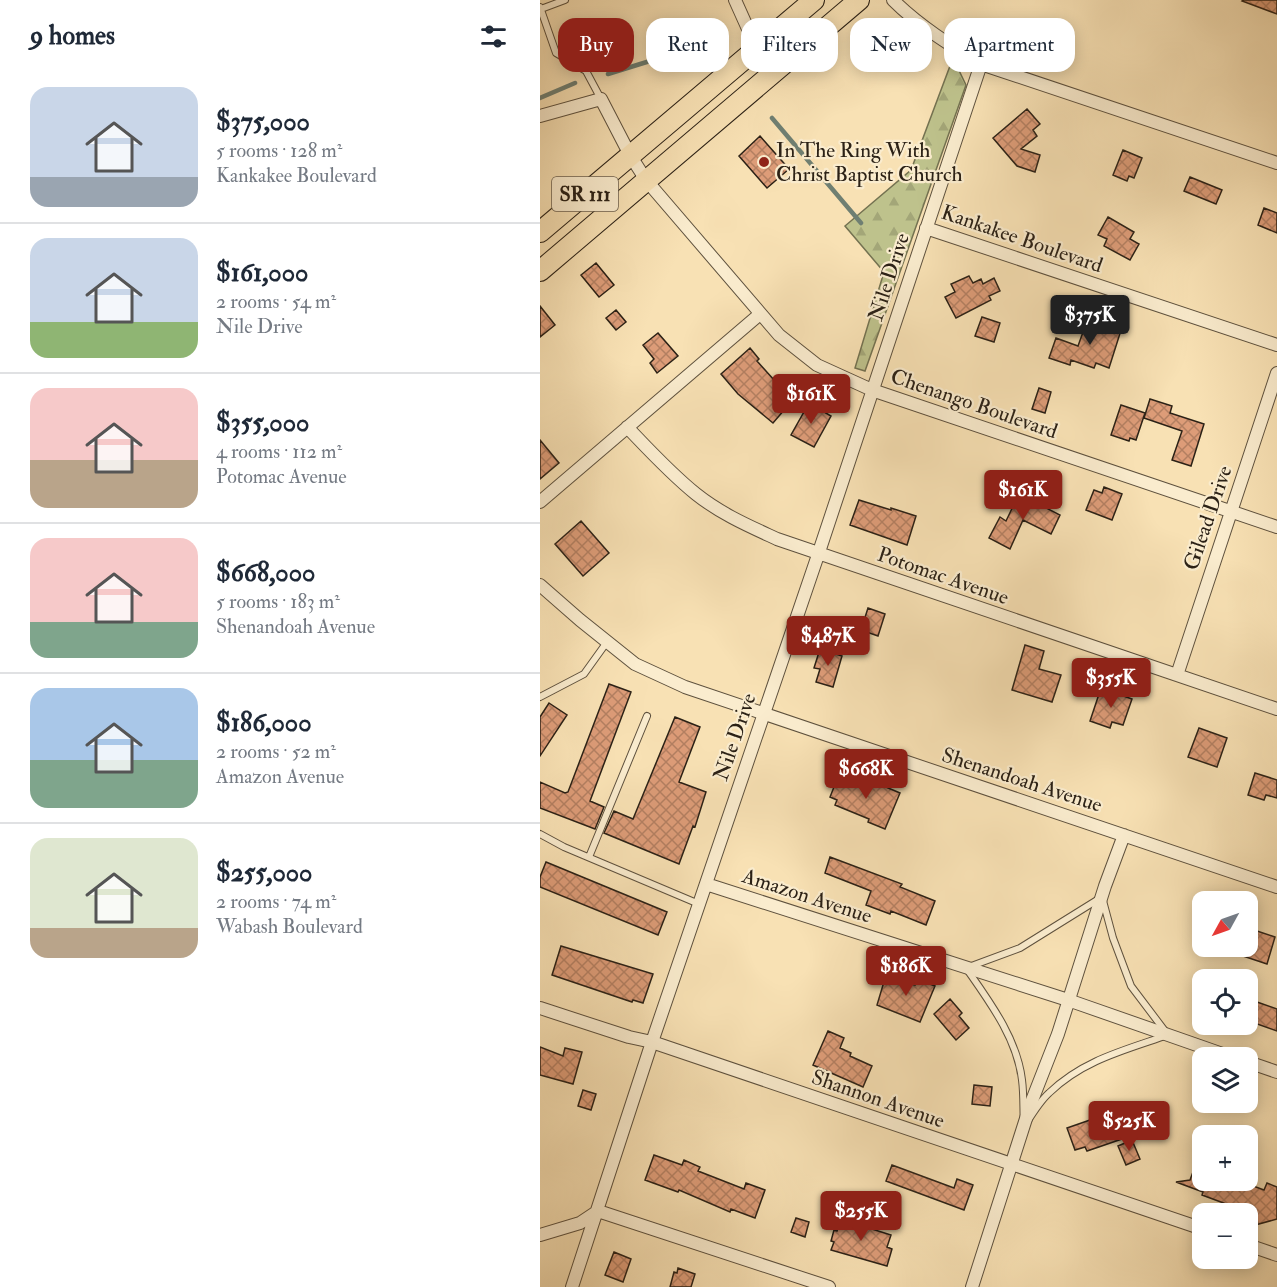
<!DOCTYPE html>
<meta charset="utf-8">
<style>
body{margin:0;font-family:"IM FELL Double Pica",serif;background:#f6f6f7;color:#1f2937;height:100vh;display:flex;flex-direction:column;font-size:22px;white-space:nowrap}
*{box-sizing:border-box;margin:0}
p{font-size:20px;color:#747a83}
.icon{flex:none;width:33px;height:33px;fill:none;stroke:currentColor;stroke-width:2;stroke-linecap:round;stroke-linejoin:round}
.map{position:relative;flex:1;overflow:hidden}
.side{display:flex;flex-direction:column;background:#fff;width:540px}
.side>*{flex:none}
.hud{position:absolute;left:18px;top:18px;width:570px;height:54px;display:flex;gap:12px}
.needle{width:39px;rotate:230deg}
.buttons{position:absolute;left:652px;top:891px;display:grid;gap:12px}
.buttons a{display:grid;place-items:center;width:66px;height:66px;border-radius:12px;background:#fff;box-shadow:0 3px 15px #0003;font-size:30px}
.price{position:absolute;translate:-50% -51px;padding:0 14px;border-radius:6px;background:#8f2418;color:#fff;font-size:20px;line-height:39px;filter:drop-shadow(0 2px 3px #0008)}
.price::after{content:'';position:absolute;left:50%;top:36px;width:18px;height:14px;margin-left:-9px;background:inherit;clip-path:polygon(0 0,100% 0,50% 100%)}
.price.selected{background:#222;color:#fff}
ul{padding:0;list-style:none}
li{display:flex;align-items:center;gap:18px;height:150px;padding:0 30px}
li+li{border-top:2px solid #e0e1e3}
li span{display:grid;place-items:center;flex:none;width:168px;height:120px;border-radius:18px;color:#555}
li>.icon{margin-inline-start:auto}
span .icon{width:72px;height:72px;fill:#fffc;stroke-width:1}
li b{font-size:26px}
h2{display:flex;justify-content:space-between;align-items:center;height:72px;padding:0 30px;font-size:26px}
.tag{padding:0 21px;border-radius:18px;background:#fff;box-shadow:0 3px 15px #0003;font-size:21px;line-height:54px}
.tag.selected{background:#8f2418;color:#fff}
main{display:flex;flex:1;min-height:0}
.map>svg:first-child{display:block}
</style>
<main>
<section class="side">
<h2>9 homes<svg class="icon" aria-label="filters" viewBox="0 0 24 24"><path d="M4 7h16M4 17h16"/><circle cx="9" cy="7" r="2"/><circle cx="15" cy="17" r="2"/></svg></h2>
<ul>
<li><span style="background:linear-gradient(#c9d6e8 75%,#9aa5b1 0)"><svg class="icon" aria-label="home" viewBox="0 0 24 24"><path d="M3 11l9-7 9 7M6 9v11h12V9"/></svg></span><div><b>$375,000</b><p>5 rooms · 128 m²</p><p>Kankakee Boulevard</p></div></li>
<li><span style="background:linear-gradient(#c9d6e8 70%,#8fb573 0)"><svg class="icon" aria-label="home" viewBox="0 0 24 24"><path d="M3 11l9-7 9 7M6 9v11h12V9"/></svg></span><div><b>$161,000</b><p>2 rooms · 54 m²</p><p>Nile Drive</p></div></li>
<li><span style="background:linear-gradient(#f6c9c9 60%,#b9a48a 0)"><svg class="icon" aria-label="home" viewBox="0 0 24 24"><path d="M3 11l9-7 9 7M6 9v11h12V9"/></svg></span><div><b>$355,000</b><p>4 rooms · 112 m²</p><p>Potomac Avenue</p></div></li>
<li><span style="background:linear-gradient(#f6c9c9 70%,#7fa58c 0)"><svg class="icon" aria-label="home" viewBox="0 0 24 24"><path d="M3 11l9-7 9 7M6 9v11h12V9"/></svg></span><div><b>$668,000</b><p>5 rooms · 183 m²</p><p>Shenandoah Avenue</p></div></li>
<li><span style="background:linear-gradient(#a9c7e8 60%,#7fa58c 0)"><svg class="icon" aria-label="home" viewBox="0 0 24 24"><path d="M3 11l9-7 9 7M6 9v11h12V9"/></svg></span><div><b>$186,000</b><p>2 rooms · 52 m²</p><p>Amazon Avenue</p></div></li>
<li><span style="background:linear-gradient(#dfe7d0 75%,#b9a48a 0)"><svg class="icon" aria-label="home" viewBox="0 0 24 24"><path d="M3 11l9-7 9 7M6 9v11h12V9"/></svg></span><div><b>$255,000</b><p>2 rooms · 74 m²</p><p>Wabash Boulevard</p></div></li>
</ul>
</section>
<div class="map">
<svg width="737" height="1287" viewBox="0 0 737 1287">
<defs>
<pattern id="forest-firs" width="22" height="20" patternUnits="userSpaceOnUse" patternTransform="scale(1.5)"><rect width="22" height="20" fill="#bec28c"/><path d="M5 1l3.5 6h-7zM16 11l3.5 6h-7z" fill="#a3a678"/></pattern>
<pattern id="building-cross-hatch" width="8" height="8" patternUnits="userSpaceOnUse" patternTransform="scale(1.5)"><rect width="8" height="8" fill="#dd9c78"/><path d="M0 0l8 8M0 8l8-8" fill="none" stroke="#b37f61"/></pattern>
</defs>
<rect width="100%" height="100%" fill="#f8e1b4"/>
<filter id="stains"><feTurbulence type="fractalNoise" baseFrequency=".00333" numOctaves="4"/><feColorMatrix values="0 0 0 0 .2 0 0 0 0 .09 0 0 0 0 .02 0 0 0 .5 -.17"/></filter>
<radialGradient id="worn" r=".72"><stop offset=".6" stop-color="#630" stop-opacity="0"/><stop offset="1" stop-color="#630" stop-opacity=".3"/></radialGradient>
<path fill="url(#forest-firs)" stroke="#747251" stroke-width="1.5" d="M413,58L426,85L325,371L315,368L344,272L305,226L371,170Z"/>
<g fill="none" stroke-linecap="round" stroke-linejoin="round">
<path stroke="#6f7f72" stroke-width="4.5" d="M68,74L168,43L175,50
M0,98L35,83
M232,118L321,223"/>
</g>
<path fill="url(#building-cross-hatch)" stroke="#2b2116" stroke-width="1.5" d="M703,0H737V14L702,1Z
M487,109L500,124L493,130L497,136L481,149L500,155L495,172L477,166L453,138Z
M220,136L249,169L227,188L199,156Z
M583,150L602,158L594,178L589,176L587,181L573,175Z
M650,177L682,190L676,204L644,191Z
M724,208L737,213V233L718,225Z
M568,217L594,232L590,239L599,244L590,260L564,246L567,239L558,235Z
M56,263L74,285L59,297L41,275Z
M429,276L433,283L441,279L443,284L454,278L460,291L449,296L451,300L416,318L405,297L415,292L411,284Z
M0,306L15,325L0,337Z
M76,310L86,322L76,330L66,318Z
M442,317L460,323L454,342L435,336Z
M571,319L583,324L569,368L556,363L554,368L531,360L530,365L509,358L516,338L538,346L547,321L568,328Z
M118,333L138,356L117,373L110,363L114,359L103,345Z
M210,348L219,359L217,361L235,381L239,376L248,383L246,386L257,395L233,423L198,394L181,374Z
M499,388L511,392L505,413L492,409Z
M610,399L632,406L630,413L664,424L651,466L632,460L642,431L604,418Z
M269,403L291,416L274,447L251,435Z
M581,405L605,413L596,440L590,438L589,441L571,435Z
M0,440L19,463L0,479Z
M564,487L582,494L572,520L546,510L554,490L562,493Z
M479,494L520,515L511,534L483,520L470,549L449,538L460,517L466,521Z
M319,500L351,510V508L376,516L367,545L310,525Z
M41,521L69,553L43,576L15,544Z
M328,608L345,614L338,636L321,630Z
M485,645L504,651L499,669L521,675L512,702L472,690Z
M280,649L302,656L293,687L276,682L280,669L274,668Z
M69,684L91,692L50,801L64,807L55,829L0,808V782L25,793L28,792Z
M561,688L592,699L583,725L572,722L570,728L550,721Z
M9,703L27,715L0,756V717Z
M135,717L160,727L139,782L166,792L155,827L153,826L139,864L64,833L74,811L93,819Z
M659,728L687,738L677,767L648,757Z
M715,773L737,780V798L726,795L724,800L708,795Z
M298,777L309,781L311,777L333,785L334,782L360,793L345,829L328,822L329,819L295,805L297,800L290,797Z
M290,857L362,884L360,887L395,901L386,925L351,911L350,914L326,905L331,891L285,873Z
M6,862L127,912L118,935L0,887V877Z
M708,928L735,937L727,964L682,949V946H708Z
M21,946L113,974L103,1003L93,1000L92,1002L12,975Z
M346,975L375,985L377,979L395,986L380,1022L337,1005Z
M410,999L422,1013L419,1016L429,1028L416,1040L394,1014Z
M717,1002L737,1009V1031L709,1021Z
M288,1031L304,1038L300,1048L311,1053L310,1056L332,1066L323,1087L273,1065Z
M0,1047L23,1056L25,1048L42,1052L33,1084L0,1075Z
M434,1085L452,1087L450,1106L432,1104Z
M43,1090L56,1094L51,1110L38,1106Z
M573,1112L582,1139L547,1151L545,1147L535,1150L527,1128Z
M592,1140L600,1159L586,1165L578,1146Z
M662,1148L663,1180H688L708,1188V1184L724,1190L727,1183L737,1187V1219L708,1227V1214H695L697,1208L662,1195L663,1192L636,1182L650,1180Z
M114,1155L142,1165L144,1160L160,1167L158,1171L204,1189L206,1183L225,1190L215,1218L191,1209L190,1212L139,1190L138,1192L105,1180Z
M352,1165L414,1188L417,1179L433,1185L424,1210L346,1181Z
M302,1216L319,1222V1225L351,1235L347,1247L352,1249L347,1266L291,1250L294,1242L291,1241L294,1230L297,1231Z
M256,1218L269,1222L265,1237L251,1232Z
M74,1252L91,1259L83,1282L65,1275Z
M138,1268L155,1274L151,1287H130L134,1272L137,1273Z"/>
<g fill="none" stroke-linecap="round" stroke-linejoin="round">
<defs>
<path id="lane" d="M0,7L16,53L46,71L61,99
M1,9L25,0
M0,697L44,674L67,642
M0,834L24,847L159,904
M49,857L107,716
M562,897L573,938L591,986L628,1035C585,1050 543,1060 509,1093C499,1102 491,1116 484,1127C483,1111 484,1095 482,1080C477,1038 449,1001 426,968L480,948Z"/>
<path id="street" d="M195,0L217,49L236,71
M353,0C379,26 410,45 441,64L737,163
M0,116L61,99L90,155L106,180L239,335L277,365L332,390L737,527
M386,228L737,345
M87,427C109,450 131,474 156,494C181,514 209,526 237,539L737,709
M0,502L220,314
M0,585L40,620L95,664L145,687L737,887
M637,675L737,373
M166,884L528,1000L694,1058
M0,1008L89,1037L112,1042L663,1229
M708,1062L737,1072
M0,1235L40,1223L58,1211L289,1287
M708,1245L737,1255
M32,1287L112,1042L278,555L441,64
M432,1287L491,1103L518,1034L565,886L584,835"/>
<path id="primary" d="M0,232L274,0
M0,271L319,0"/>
</defs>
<use href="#lane" stroke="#5e513e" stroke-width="8"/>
<use href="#street" stroke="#5e513e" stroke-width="14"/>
<use href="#primary" stroke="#2b2116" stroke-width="22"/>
<use href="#lane" stroke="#faecce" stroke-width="6"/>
<use href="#street" stroke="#faecce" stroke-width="12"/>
<use href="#primary" stroke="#f8e1b4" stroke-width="20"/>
</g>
<circle fill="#8f2418" stroke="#faecce" stroke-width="2" cx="224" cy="162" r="6"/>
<g text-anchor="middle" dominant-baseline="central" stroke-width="4.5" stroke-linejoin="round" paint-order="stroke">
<rect fill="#faecce" stroke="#695e4d" stroke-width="1.5" x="12" y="177" width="66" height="34" rx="4.5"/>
<g font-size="20" font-weight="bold" fill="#2b2116">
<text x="45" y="194">SR 111</text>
</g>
<g font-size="21" fill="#2b2116" stroke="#faecce" text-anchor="start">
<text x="236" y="150">In The Ring With<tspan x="236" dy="24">Christ Baptist Church</tspan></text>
</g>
<g font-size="21" fill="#2b2116" stroke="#faecce">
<text transform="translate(482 239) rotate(19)">Kankakee Boulevard</text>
<text transform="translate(349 277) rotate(-72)">Nile Drive</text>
<text transform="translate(434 404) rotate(19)">Chenango Boulevard</text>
<text transform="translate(668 518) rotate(-71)">Gilead Drive</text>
<text transform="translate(403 576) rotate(19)">Potomac Avenue</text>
<text transform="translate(195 737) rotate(-71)">Nile Drive</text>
<text transform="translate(482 780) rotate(18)">Shenandoah Avenue</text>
<text transform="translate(267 896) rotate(18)">Amazon Avenue</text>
<text transform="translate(338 1099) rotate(19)">Shannon Avenue</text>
</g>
</g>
<rect width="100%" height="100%" filter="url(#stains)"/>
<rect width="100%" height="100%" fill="url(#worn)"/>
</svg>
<div class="buttons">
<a><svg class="needle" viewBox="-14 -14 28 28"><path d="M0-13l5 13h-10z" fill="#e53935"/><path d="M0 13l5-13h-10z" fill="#747a83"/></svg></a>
<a><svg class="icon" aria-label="locate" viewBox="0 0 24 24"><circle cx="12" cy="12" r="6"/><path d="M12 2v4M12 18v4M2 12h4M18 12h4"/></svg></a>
<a><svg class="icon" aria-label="layers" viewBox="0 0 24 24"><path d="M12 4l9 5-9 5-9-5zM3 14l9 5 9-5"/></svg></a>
<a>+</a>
<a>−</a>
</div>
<b class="price selected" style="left:550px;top:346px">$375K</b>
<b class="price" style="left:271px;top:425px">$161K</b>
<b class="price" style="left:483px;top:521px">$161K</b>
<b class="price" style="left:288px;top:667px">$487K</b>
<b class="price" style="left:571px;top:709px">$355K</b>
<b class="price" style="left:326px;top:800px">$668K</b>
<b class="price" style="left:366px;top:997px">$186K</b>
<b class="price" style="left:589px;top:1152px">$525K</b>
<b class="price" style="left:321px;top:1242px">$255K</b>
<div class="hud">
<a class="tag selected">Buy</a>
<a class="tag">Rent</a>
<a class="tag">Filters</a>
<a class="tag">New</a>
<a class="tag">Apartment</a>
</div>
</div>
</main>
